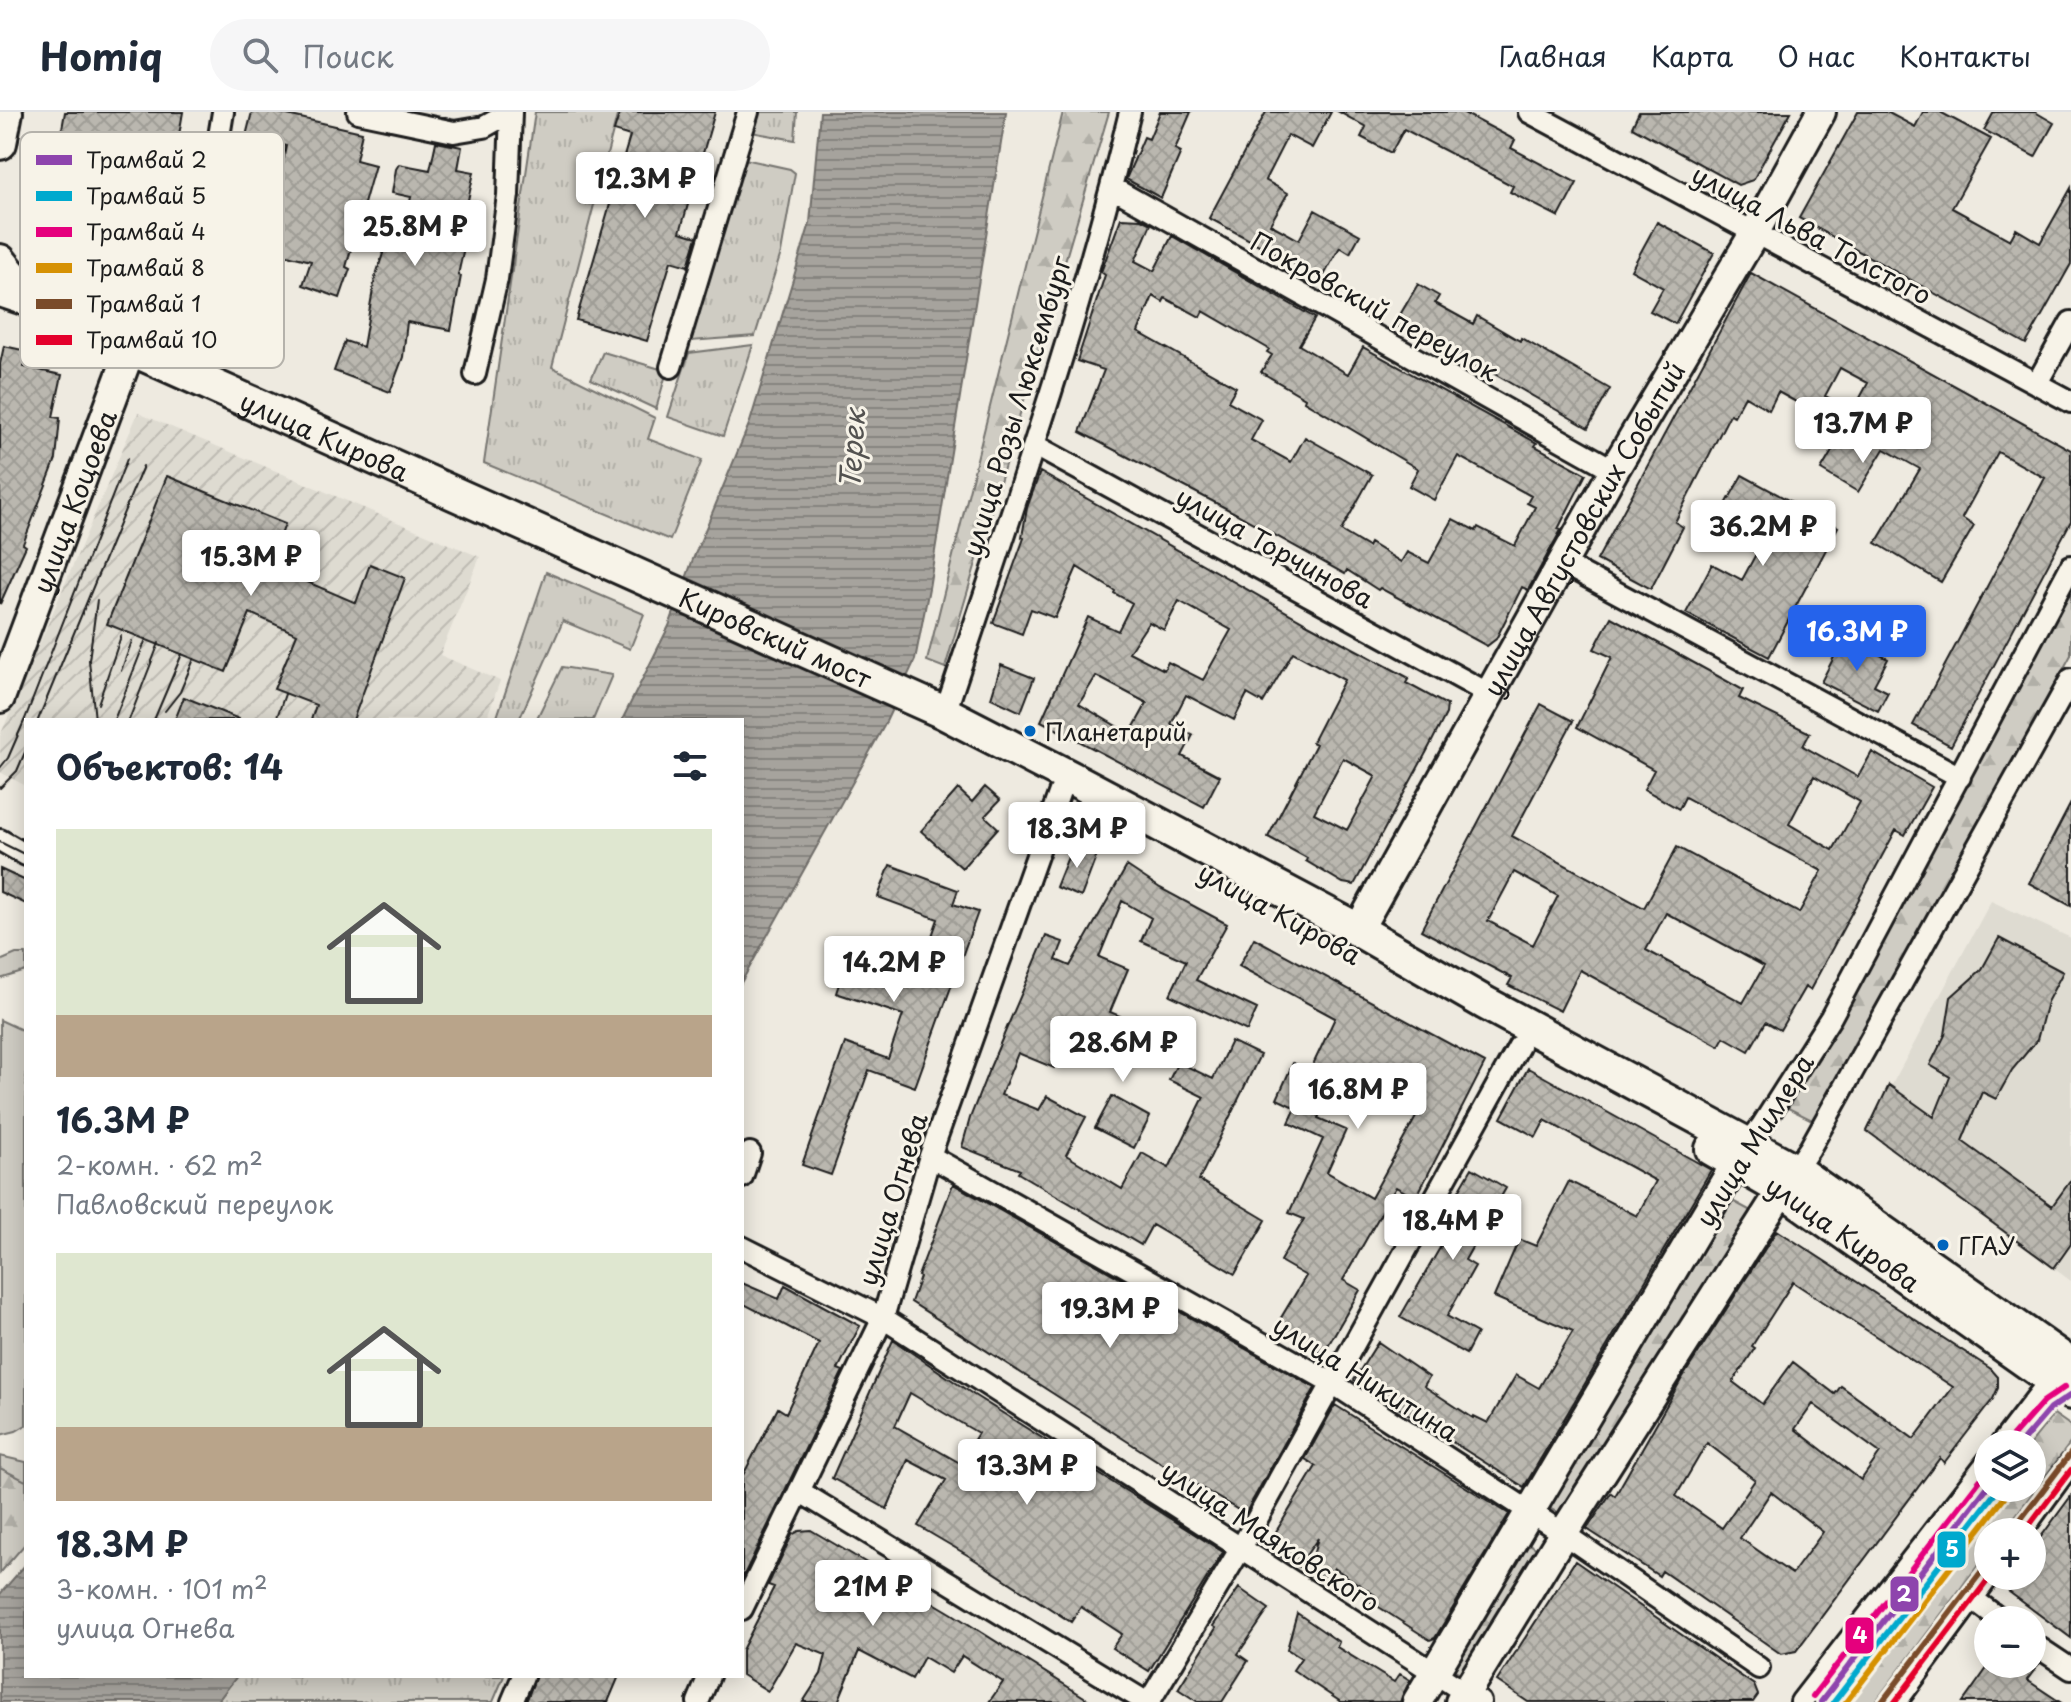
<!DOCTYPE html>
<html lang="ru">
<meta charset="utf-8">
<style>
body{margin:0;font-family:"Playpen Sans",sans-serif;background:#f6f6f7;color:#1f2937;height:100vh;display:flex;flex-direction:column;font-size:30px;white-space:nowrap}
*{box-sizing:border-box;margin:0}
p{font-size:26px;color:#747a83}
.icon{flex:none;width:44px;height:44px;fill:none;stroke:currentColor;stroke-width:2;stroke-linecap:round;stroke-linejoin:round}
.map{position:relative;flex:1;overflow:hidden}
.panel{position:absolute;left:24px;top:606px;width:720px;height:960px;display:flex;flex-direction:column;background:#fff;border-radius:0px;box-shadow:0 4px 20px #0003}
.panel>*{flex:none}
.buttons{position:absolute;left:1974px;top:1318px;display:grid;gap:16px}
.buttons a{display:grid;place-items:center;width:72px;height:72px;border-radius:50%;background:#fff;box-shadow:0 4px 20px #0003;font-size:40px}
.price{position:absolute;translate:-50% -68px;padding:0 18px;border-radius:8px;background:#fff;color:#222;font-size:26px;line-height:52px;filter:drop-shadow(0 2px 4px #0008)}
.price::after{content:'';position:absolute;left:50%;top:48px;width:24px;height:18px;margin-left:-12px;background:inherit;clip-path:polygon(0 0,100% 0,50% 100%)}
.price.current{background:#2563eb;color:#fff}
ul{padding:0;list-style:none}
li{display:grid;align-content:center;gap:16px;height:424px;padding:0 32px}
li span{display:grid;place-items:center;height:248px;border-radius:0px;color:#555}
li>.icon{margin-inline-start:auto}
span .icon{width:144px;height:144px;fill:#fffc;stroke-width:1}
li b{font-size:34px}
h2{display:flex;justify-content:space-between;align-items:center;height:96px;padding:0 32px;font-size:34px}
header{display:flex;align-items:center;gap:48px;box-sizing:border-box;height:112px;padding:0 40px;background:#fff;border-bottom:2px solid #e0e1e3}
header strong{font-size:38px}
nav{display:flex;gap:44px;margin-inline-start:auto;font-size:28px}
.search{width:560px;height:72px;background:#f6f6f7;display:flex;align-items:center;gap:20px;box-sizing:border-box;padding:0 28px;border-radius:44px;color:#747a83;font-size:30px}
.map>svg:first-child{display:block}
</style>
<header>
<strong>Homiq</strong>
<div class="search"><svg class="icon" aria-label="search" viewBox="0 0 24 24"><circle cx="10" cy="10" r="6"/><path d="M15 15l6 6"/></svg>Поиск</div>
<nav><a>Главная</a><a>Карта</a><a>О нас</a><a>Контакты</a></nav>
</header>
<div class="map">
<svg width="2071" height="1590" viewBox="0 0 2071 1590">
<defs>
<pattern id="industrial-furrows" width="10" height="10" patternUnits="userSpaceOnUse" patternTransform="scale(2)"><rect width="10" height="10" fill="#dedbd1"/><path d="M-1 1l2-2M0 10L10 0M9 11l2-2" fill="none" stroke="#bebbb3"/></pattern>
<pattern id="grass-tufts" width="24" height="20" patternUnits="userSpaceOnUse" patternTransform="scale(2)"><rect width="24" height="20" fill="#cfccc3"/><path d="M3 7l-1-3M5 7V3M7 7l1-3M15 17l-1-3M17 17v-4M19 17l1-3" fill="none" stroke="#b1afa7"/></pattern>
<pattern id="forest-firs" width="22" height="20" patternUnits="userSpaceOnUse" patternTransform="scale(2)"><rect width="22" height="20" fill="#cfccc3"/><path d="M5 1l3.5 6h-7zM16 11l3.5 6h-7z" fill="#b1afa7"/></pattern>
<pattern id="water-rules" width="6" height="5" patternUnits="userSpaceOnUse" patternTransform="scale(2)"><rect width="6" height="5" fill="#a6a39d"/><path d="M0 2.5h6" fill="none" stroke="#86847f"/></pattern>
<pattern id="building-cross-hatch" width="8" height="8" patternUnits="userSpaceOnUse" patternTransform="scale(2)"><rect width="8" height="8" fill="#bab7af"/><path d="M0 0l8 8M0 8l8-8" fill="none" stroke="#9f9d96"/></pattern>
</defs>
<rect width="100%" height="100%" fill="#eeeae0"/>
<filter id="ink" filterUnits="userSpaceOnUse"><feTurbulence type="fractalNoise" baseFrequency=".0125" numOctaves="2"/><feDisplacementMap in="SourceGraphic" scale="16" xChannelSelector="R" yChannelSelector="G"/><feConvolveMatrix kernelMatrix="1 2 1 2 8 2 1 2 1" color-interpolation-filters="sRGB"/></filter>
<g filter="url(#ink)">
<path fill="#dedbd1" d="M1991,789L2071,826V1169L1867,1019Z"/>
<path fill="url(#industrial-furrows)" d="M138,301L480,445L440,543L500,569L486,608H26V674L0,660V624Z"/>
<path fill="url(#grass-tufts)" stroke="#767470" stroke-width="2" d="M535,0H618L552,255L655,306L648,327L702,348L670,428L484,351Z
M756,0H797L795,28L751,20Z
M740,46L790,57L795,61L781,141L755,224L691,229Z
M753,233L723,324L668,305L689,241Z
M603,240L667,259L656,297L591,267Z
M546,460L644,502L630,537L563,509L519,608H496Z
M562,555L612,563L593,608H536Z
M0,1344L26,1350V1430L0,1461Z
M237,1564H504L493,1590H217Z"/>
<path fill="url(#forest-firs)" stroke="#767470" stroke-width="2" d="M1063,0H1109L945,556L927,549Z
M2071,477V543L1816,1010L1788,996Z
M1725,1085L1751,1099L1562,1403L1547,1395Z
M2054,1302L2071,1314V1330L2003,1420H1988V1440L1875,1590H1829L1996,1376H2032L2030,1332Z
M0,1356L26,1369V1431L0,1461Z
M1524,1429L1541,1439L1467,1565L1450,1555Z"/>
<path fill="#cfccc3" stroke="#767470" stroke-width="2" d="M16,842H26V859L0,867V849Z
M0,908L26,920V1313L16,1319L0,1323Z"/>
<path fill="url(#water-rules)" stroke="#6f6d69" stroke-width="2" d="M820,0H1006L929,476L915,548L884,614L742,869V608H622L669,514L693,447L750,310L810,111Z
M26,1452V1564H237L217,1590H0V1482Z"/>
<path fill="url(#building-cross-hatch)" stroke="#1c1c1c" stroke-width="2" fill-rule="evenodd" d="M65,0H183L174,52L153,144L190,149L193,133L226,140L242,88L231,85L237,62L279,72L286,34L246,24L252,0H274L362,20L356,48L375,53L346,155L350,157L340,186L303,173L311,149L279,141L259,215L233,208L229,221L178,207L76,152L69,165L59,160L46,150L40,131L43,27L60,28ZM70,88L126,100L117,139L80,133L68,123Z
M620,0H715L680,120L697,125L688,154L671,149L647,229L576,208L630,24L614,19Z
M1160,0H1191L1175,37L1181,40L1161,86L1126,67L1144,25L1149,27Z
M1266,0H1331L1312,36L1288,23L1265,68L1288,81L1270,112L1299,128L1315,98L1360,123L1350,141L1340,135L1322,167L1209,106Z
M1339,0H1462L1515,28L1511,36L1577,71L1559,105L1510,80L1513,74L1404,17L1391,41L1361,25L1366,15Z
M1639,0H1791L1753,68L1738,73L1632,15Z
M1858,0H1887L1915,15L1923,0H1940L1991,27L1952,96L2010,128L2016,117L2040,131L2071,76V152L2026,232L1799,106Z
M1994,0H2035L2054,11L2035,45L1984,18Z
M436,30L462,35L458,57L474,60L464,107L470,108L458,163L461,164L451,218L407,210L403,245L390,280L334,259L345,229L363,235L375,166L390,120L403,123L411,85L392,81L396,57L399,52L430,58Z
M1121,106L1141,107L1151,112L1135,149L1154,159L1172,124L1315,206L1299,233L1348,262L1363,235L1537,331L1535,334L1586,362L1558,417L1561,418L1555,429L1528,478L1522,475L1496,527L1487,534L1380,476L1378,478L1347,458L1345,462L1235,401L1080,320L1104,258L1077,249L1105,163L1101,160ZM1153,184L1163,190L1165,186L1200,205L1203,199L1269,237L1267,240L1272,243L1261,260L1305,286L1304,289L1418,357L1409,374L1434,388L1458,344L1531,384L1527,391L1535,395L1515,434L1478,415L1476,419L1453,407L1429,451L1407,440L1401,450L1370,431L1368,435L1341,419L1372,363L1305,325L1291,350L1251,328L1262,308L1228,289L1236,275L1138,220Z
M1657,110L1714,141L1675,212L1650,199L1663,176L1631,158Z
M1751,161L2071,338V409L1951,634L1913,613L2045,366L1998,340L1962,406L1974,414L1941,470L1876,431L1920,357L1884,337L1858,380L1821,358L1845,317L1778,280L1769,298L1745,284L1734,304L1730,302L1675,410L1683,415L1651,477L1597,448ZM1840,256L1868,271L1853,299L1825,284Z
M1418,172L1439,184L1435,191L1473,212L1477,204L1520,229L1521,226L1610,277L1588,316L1484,256L1479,264L1451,248L1455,241L1416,218L1413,224L1394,213Z
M4,234L27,239L24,255L62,263L53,305L60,306L56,347L23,432L26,434L0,492V252Z
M1040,360L1308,512L1409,566L1406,571L1447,593L1446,602L1427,639L1354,773L1343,771L1306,749L1307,746L1268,725L1316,632L1312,630L1344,568L1293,540L1263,591L1247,582L1234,608L1186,583L1171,612L1193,623L1182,644L1220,664L1204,695L1041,609L1088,505L1118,519L1132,491L1114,481L1115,479L1077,455L1055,506L1031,497L1022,522L993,511L1024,426L1022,425L1027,396ZM1179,489L1231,518L1203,568L1168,550L1164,558L1129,540L1149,510L1164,518ZM1096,564L1147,591L1130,622L1079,592ZM1343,646L1376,664L1347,718L1314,701Z
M1742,363L1838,415L1769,545L1686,501L1712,452L1742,468L1763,429L1719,405Z
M167,364L285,412L280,426L316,442L305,469L356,491L370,452L405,466L353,608H311L316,593L274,577L297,522L250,501L226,560L107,512Z
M1611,505L1743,578L1739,586L1810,621L1803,634L1858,665L1872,640L1932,675L1905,723L1896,718L1810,878L1805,875L1780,918L1766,910L1749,939L1724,925L1719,934L1580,858L1560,899L1508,873L1512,866L1421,818L1541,592L1573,609L1512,724L1644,796L1677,735L1799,801L1822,759L1685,685L1679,697L1644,677L1654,658L1577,615L1612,545L1594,537ZM1814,664L1860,690L1833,738L1789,712ZM1514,760L1558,784L1533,833L1488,809ZM1666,801L1764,854L1743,891L1646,838Z
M1845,524L1888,547L1874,573L1888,580L1878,599L1821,570Z
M1001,553L1034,566L1021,600L991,586Z
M184,585L239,607V608H175Z
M985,675L1000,688L985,704L998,716L962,756L921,719L958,677L972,690Z
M2071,691V794L2029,771Z
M1074,730L1098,740L1081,785L1056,775Z
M890,753L958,778L953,792L978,800L915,975L869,958L831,1063L802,1053L845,931L888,947L903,903L836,881L854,826L923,849L938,807L878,785Z
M1127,754L1160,776L1227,812L1196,868L1257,897L1247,919L1170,883L1186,849L1141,829L1151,806L1122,789L1099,845L1128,857L1110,900L1120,904L1108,934L1070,918L1054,956L1018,941L1001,983L1039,998L1047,984L1086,1005L1066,1043L1122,1077L1142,1041L1169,1056L1204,985L1169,968L1178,950L1213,967L1231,929L1260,943L1199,1068L1266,1108L1235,1162L1152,1113L1141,1133L1018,1061L1020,1058L962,1035L970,1006L988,960L1046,824L1063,830L1056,848L1070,854Z
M0,757L26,769V792L0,780Z
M1254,826L1485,951L1416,1086L1396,1075L1343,1168L1360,1178L1323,1242L1276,1214L1306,1164L1280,1149L1304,1107L1289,1101L1323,1027L1289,1011L1296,996L1277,987L1293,951L1310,959L1335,906L1239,854ZM1337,963L1416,1005L1371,1086L1327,1060L1346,1018L1318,1006Z
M1999,826L2063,860L2047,890L2037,928L2012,958L1996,987L1982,980L1962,1029L2052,1094L2071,1068V1132L2054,1156L1867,1019L1889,973L1934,1005L1950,965L1930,953L1945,923L1951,885L1982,857Z
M1528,956L1711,1058L1524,1375L1354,1268L1378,1230L1429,1265L1424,1274L1473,1306L1474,1304L1488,1311L1516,1263L1539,1276L1573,1219L1494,1185L1519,1127L1536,1134L1569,1069L1637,1104L1656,1069L1545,1008L1536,1025L1501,1006Z
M1112,984L1150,1005L1134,1036L1095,1016Z
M1472,1056L1506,1076L1465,1148L1475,1154L1447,1204L1477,1221L1466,1242L1400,1205L1441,1134L1430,1129Z
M953,1072L1315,1276L1245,1402L1164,1353L911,1190L920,1165L918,1164Z
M1777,1118L1991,1257L1998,1265V1276L1993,1287L1944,1351L1940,1346L1796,1539L1781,1542L1662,1459L1659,1464L1587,1417L1611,1381L1615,1384L1681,1268ZM1793,1170L1953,1275L1914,1327L1841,1274L1835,1282L1793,1250L1762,1292L1733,1270L1755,1236L1752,1234ZM1813,1292L1880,1341L1861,1368L1795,1317ZM1707,1331L1755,1368L1722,1416L1676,1384ZM1771,1380L1823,1420L1792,1462L1740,1426Z
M742,1171L779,1187L785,1173L860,1214L838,1257L843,1259L742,1467V1365L778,1296L786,1301L819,1231L742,1191Z
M893,1228L974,1283L1223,1440L1149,1559L1112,1536L1122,1522L1081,1495L1071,1510L969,1444L918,1414L946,1368L908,1348L887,1397L832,1366ZM910,1281L978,1321L960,1351L895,1314Z
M1335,1293L1509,1402L1435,1526L1430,1528L1371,1490L1375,1483L1334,1456L1325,1471L1308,1461L1318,1426L1298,1455L1266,1436L1316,1354L1305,1347Z
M2071,1384V1526L2009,1480L2007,1472L2013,1464H2032V1437Z
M811,1418L951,1501L1092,1590H989L1003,1570L962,1544L951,1561L924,1545L912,1567L859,1539L838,1590H803L821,1562L826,1543L796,1531L768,1579L742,1563V1538L774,1475L768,1473L792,1423L799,1419Z
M1575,1449L1754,1573L1758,1583L1753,1590H1528L1497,1569Z
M1239,1476L1269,1497L1238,1542L1248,1549L1222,1590H1198L1178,1577L1216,1516L1213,1514Z
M1297,1501L1339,1530L1337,1535L1394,1570L1400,1562L1410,1568L1400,1590H1341L1293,1558L1301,1546L1287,1537Z
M1990,1552H2039L2027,1568L2060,1590H1963Z
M536,1564H619L608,1590H526Z"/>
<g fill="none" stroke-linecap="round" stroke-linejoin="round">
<defs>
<path id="street" d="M358,0L454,20L484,15L511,0
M1529,0L2071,290
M1111,75L1614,358
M206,104L223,0
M671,255L748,0
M475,262L497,167L508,83L511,0
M2037,271L2071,210
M1034,333L1491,583
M1562,451L1960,665
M945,601C1011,402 1081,204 1130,0
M0,728L26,743
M1747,1033L1761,1015L1831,905L2071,454
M930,1044L1334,1272L1564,1422L1759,1556
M1795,1058L1810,1036L2071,567
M742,1065L750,1041
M742,1135L883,1206L1480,1590
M2001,1332L2051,1267
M799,1379L1146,1590
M2021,1420L2071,1351
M1973,1487L2001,1508
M742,1497L883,1206L930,1044L1060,679
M2032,1531L2071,1557
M512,1590L523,1564
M698,1590L709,1564
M1149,1590L1241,1436L1519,934
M1801,1590L1988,1349
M1896,1590L1989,1464"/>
<g id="secondary">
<path d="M0,180L45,195"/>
<path id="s1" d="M0,586L131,236"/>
<path id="s2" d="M1358,818L1614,358L1751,127L1821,0"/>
<path d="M1417,1590L1747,1033"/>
<path d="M1460,1590L1570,1411L1794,1059"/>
</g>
<g id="primary">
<path d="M0,31L6,0"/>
<path id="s3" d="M0,149C26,184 53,199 91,219L945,601L1081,671L1358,818L1485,891L1795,1058L2071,1253"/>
<path id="s4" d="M1712,1037L1783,1078L2071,1281"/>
</g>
</defs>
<use href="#street" stroke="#1c1c1c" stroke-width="26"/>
<use href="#secondary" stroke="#1c1c1c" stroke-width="34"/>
<use href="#primary" stroke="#1c1c1c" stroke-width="38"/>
<use href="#street" stroke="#f7f3e8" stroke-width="20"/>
<use href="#secondary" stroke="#f7f3e8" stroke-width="28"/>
<use href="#primary" stroke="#f7f3e8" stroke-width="32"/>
<path stroke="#1c1c1c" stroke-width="2" d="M121,559L132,529
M98,592L121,524
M165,599L180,580L194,547
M38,608L143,354
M95,608L89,548L97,488
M114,608L146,527
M129,608L159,531
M154,608L182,542
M276,608L285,582
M0,656L8,646L25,607L127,347
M0,676L17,659L26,638
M0,730L26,743"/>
<defs>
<path id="tram-1" d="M2020,1332L2050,1297L2071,1283
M1821,1590L1988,1374"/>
<path id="tram-2" d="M1834,1590L1996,1380"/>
<path id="tram-3" d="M2012,1325L2043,1290L2065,1275
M1813,1584L1980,1368"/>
<path id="tram-4" d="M1846,1590L2004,1386"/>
<path id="tram-5" d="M2011,1420L2071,1341
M1882,1590L1988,1451"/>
<path id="tram-6" d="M2024,1420L2071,1358
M1895,1590L1991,1464"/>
</defs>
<use href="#tram-1" stroke="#f7f3e8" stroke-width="12"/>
<use href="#tram-2" stroke="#f7f3e8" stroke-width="12"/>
<use href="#tram-3" stroke="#f7f3e8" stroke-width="12"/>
<use href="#tram-4" stroke="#f7f3e8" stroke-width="12"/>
<use href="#tram-5" stroke="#f7f3e8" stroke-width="12"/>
<use href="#tram-6" stroke="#f7f3e8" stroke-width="12"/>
<use href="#tram-1" stroke="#8e44ad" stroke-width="6"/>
<use href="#tram-2" stroke="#00a9ce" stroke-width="6"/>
<use href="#tram-3" stroke="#e5007d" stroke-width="6"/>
<use href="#tram-4" stroke="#d69104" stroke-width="6"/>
<use href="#tram-5" stroke="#7a4b2a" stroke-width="6"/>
<use href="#tram-6" stroke="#e4002b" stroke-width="6"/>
</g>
</g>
<g fill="#0065bd" stroke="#f7f3e8" stroke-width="3">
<circle cx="1030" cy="619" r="7"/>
<circle cx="1943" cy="1133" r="7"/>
</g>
<g text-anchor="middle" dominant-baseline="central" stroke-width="6" stroke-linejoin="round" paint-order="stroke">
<g font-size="24" fill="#1c1c1c" stroke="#f7f3e8" text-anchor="start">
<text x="1045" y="619">Планетарий</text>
<text x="1958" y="1133">ГГАУ</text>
</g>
<g font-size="26" fill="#1c1c1c" stroke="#f7f3e8">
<text transform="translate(1812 122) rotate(28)">улица Льва Толстого</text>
<text transform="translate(1375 194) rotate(29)">Покровский переулок</text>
<text transform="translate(1016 294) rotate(-73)">улица Розы Люксембург</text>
<text stroke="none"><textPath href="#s3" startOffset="372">улица Кирова</textPath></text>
<text stroke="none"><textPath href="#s1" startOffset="210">улица Коцоева</textPath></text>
<text stroke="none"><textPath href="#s2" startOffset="460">улица Августовских Событий</textPath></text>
<text transform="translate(1275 435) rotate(29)">улица Торчинова</text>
<text stroke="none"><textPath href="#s3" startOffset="866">Кировский мост</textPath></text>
<text transform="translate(1280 801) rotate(29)">улица Кирова</text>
<text transform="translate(1754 1028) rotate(-58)">улица Миллера</text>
<text transform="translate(892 1087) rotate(-73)">улица Огнева</text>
<text stroke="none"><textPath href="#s4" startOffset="156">улица Кирова</textPath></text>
<text transform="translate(1366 1266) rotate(32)">улица Никитина</text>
<text transform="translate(1271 1424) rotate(33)">улица Маяковского</text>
</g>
<g font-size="28" font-style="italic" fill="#535250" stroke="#f7f3e8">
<text transform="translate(851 337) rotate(-86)">Терек</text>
</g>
</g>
<rect x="20" y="20" width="264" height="236" rx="12" fill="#f7f3e8" stroke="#b5b2ab" stroke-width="2"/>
<rect x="36" y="43" width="36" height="10" fill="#8e44ad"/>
<rect x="36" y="79" width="36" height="10" fill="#00a9ce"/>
<rect x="36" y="115" width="36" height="10" fill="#e5007d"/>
<rect x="36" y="151" width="36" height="10" fill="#d69104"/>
<rect x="36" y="187" width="36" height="10" fill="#7a4b2a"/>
<rect x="36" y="223" width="36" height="10" fill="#e4002b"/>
<g font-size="22" fill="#1c1c1c">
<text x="86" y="56">Трамвай 2</text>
<text x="86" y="92">Трамвай 5</text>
<text x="86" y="128">Трамвай 4</text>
<text x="86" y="164">Трамвай 8</text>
<text x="86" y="200">Трамвай 1</text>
<text x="86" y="236">Трамвай 10</text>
</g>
<g stroke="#f7f3e8" stroke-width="3">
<rect x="1936" y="1418" width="31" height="39" rx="8" fill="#00a9ce"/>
<rect x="1889" y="1463" width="31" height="38" rx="8" fill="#8e44ad"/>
<rect x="1844" y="1504" width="31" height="39" rx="8" fill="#e5007d"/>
</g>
<g font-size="22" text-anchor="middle" font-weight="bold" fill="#fff">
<text x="1952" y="1445">5</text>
<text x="1904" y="1490">2</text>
<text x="1860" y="1531">4</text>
</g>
</svg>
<div class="buttons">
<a><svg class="icon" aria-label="layers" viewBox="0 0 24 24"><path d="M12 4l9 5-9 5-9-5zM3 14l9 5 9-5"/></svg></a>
<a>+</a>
<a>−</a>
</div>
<b class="price" style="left:645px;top:108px">12.3M ₽</b>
<b class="price" style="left:415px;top:156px">25.8M ₽</b>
<b class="price" style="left:1863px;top:353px">13.7M ₽</b>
<b class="price" style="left:1763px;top:456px">36.2M ₽</b>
<b class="price" style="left:251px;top:486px">15.3M ₽</b>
<b class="price current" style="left:1857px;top:561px">16.3M ₽</b>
<b class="price" style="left:1077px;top:758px">18.3M ₽</b>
<b class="price" style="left:894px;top:892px">14.2M ₽</b>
<b class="price" style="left:1123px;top:972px">28.6M ₽</b>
<b class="price" style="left:1358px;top:1019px">16.8M ₽</b>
<b class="price" style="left:1453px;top:1150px">18.4M ₽</b>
<b class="price" style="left:1110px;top:1238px">19.3M ₽</b>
<b class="price" style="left:1027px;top:1395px">13.3M ₽</b>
<b class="price" style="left:873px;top:1516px">21M ₽</b>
<section class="panel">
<h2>Объектов: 14<svg class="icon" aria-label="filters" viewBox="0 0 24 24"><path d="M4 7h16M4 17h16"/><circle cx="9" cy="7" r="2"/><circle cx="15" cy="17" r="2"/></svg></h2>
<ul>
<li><span style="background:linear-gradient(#dfe7d0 75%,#b9a48a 0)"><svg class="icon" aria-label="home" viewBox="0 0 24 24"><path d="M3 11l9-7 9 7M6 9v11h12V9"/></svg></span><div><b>16.3M ₽</b><p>2-комн. · 62 m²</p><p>Павловский переулок</p></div></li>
<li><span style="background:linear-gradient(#dfe7d0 70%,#b9a48a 0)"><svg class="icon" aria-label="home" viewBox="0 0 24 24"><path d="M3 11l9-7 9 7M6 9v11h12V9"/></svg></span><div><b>18.3M ₽</b><p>3-комн. · 101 m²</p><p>улица Огнева</p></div></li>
</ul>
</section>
</div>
